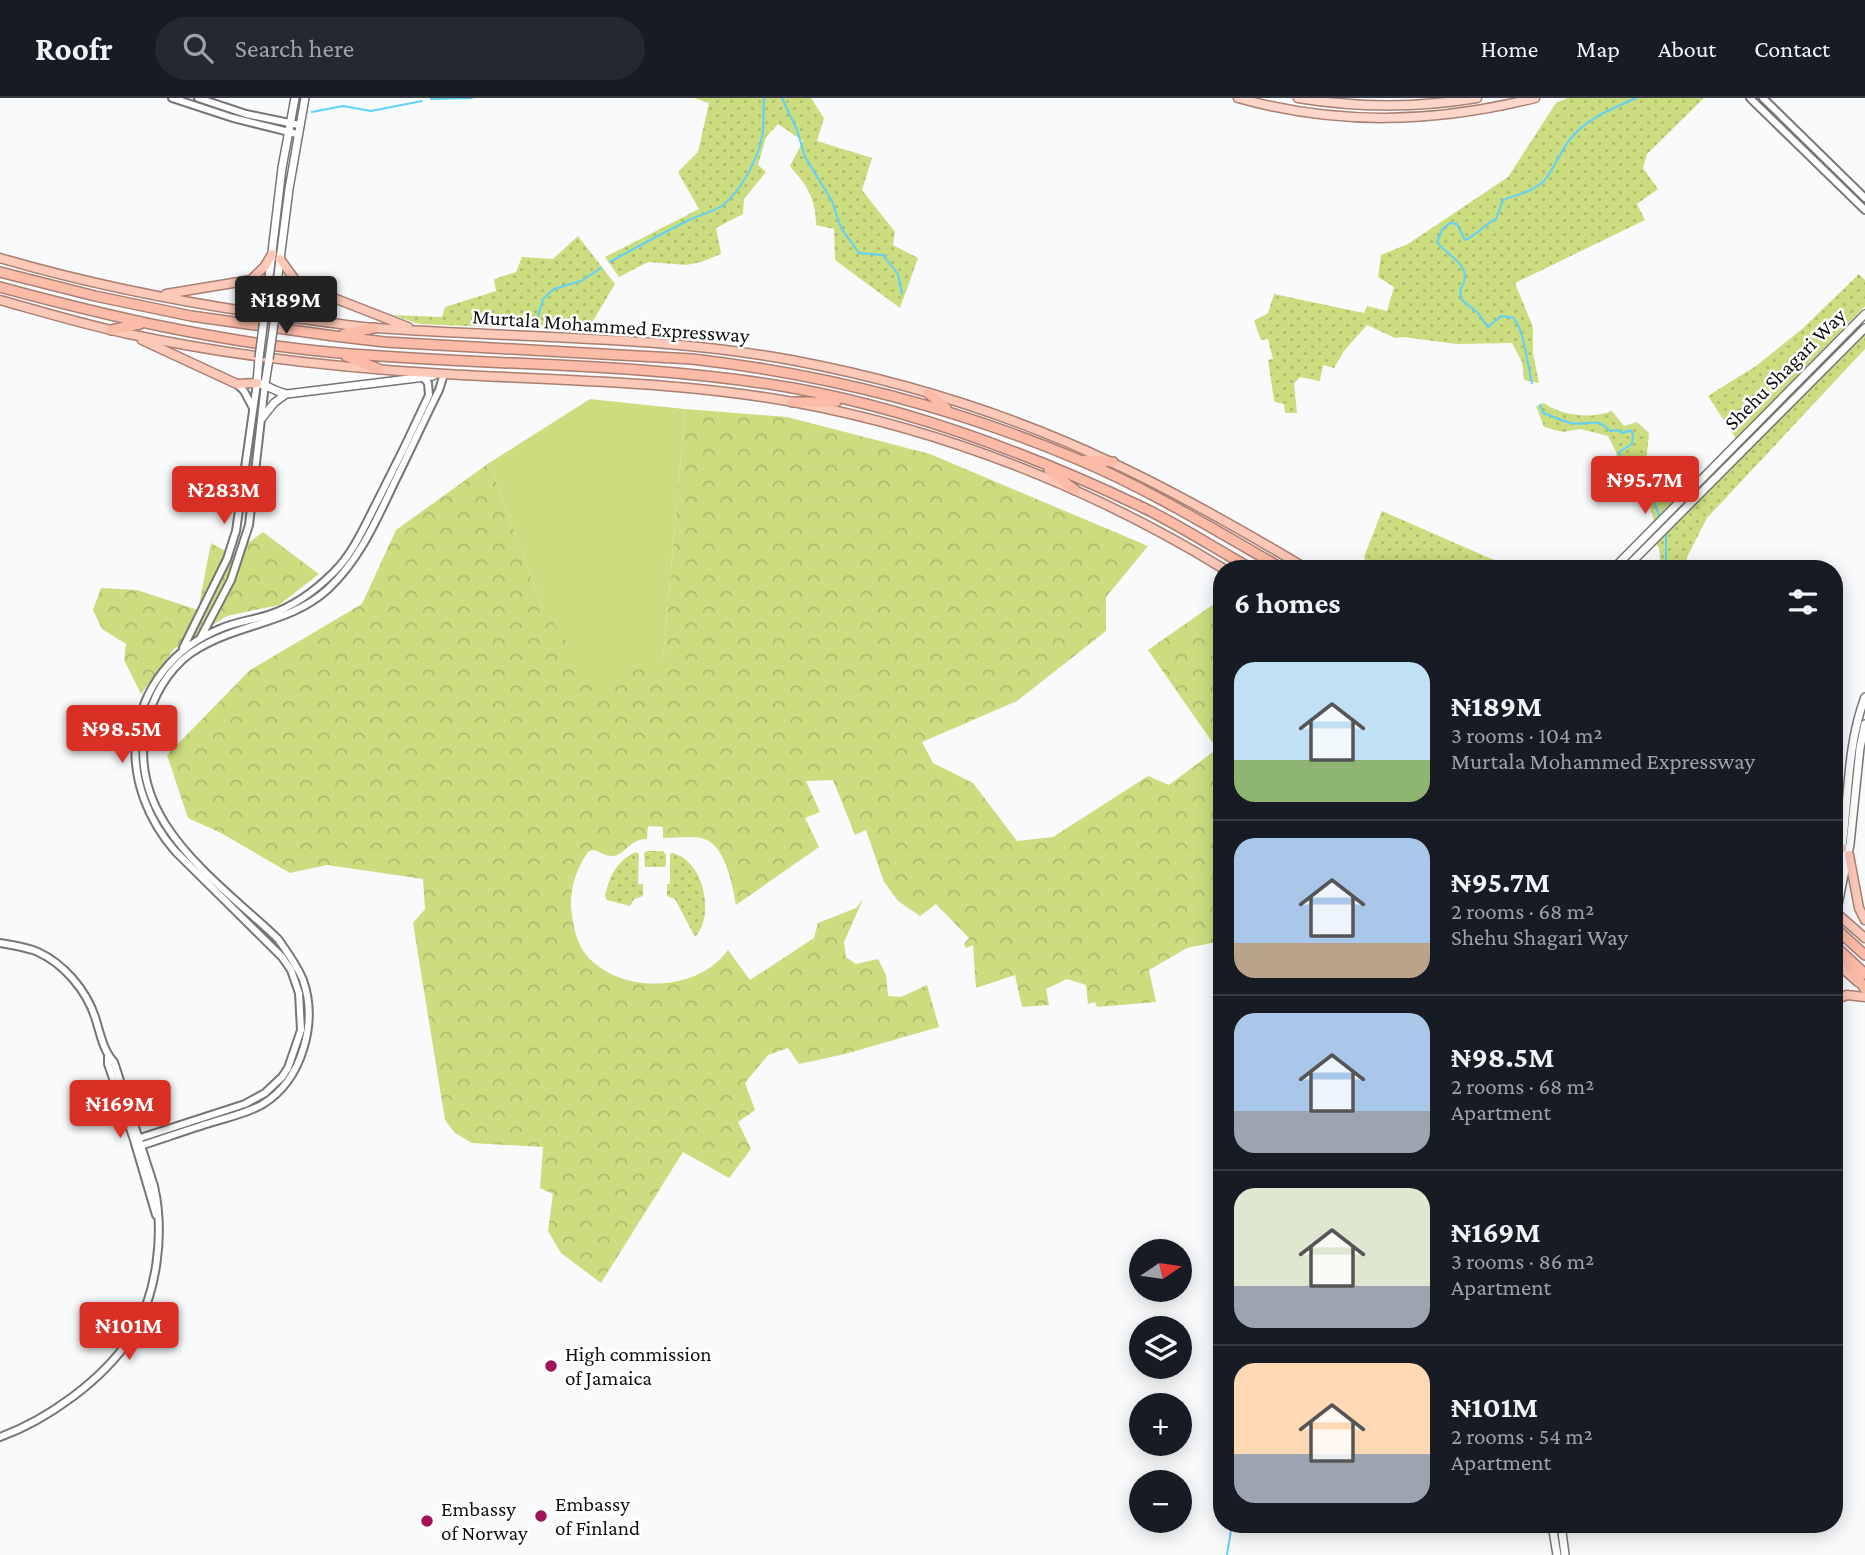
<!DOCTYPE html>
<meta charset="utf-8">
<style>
body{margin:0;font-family:"Crimson Pro",serif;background:#242831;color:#f1f3f6;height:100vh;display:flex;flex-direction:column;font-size:26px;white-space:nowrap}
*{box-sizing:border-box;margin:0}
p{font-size:23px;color:#9ea1a6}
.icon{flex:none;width:38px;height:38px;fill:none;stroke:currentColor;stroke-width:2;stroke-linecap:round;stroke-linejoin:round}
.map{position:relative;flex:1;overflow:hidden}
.sheet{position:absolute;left:1213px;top:462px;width:630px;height:973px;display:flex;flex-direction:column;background:#171b24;border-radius:28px;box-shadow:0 4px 18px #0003}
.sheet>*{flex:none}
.needle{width:46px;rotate:77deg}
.tools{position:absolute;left:1129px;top:1141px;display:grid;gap:14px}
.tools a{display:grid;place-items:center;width:63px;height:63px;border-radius:50%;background:#171b24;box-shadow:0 4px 18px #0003;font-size:35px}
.price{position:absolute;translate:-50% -60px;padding:0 16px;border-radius:7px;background:#d93025;color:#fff;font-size:23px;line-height:46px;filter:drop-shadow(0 2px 4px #0008)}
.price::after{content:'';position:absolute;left:50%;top:42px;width:21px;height:16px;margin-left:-10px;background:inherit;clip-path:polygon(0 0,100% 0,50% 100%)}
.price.active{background:#222;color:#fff}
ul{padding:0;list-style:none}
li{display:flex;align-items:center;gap:21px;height:175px;padding:0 21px}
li+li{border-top:2px solid #363941}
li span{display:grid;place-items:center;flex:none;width:196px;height:140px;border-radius:21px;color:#555}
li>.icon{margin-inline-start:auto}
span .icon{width:84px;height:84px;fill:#fffc;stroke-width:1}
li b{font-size:30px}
h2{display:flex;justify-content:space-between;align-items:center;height:84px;padding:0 21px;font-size:30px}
header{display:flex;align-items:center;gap:42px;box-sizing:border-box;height:98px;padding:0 35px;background:#171b24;border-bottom:2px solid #363941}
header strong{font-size:33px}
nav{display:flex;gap:38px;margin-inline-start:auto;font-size:24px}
.search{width:490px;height:63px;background:#242831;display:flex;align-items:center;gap:18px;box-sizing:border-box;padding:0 24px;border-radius:38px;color:#9ea1a6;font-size:26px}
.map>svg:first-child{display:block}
</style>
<header>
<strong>Roofr</strong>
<div class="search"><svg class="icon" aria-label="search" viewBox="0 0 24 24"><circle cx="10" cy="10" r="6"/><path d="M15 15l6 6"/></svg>Search here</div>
<nav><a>Home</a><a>Map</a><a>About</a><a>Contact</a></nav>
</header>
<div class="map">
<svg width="1865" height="1457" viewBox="0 0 1865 1457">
<defs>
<pattern id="grass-dots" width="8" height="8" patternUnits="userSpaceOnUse" patternTransform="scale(1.75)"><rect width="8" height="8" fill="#cbdd7f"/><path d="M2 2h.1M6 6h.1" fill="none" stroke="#adbd6d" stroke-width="1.8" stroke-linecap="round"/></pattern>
<pattern id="forest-crowns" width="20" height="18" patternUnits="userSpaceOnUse" patternTransform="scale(1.75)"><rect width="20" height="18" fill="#cbdd7f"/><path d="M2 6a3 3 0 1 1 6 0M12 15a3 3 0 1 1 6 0" fill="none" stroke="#adbd6d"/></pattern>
</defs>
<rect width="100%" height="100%" fill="#f9fafc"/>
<path fill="url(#grass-dots)" d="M694,0H811L824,20L817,43L872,60L862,92L895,134L893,147L918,160L900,210L835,162L834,131L816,127C816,100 807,88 790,68L803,43L778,26L766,39L758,67L766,74L744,101L743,116L716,130L721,156L701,164L686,167L648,164L619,179L605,159L699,111L678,74L698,54L709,5Z
M1567,0H1704L1647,56L1643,70L1658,91L1637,106L1645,122L1515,185L1533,229V255L1539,285L1524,282L1522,264L1512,245L1456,246L1403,239L1395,240L1367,227L1344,253L1334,270L1323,267L1320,283L1300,279L1294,286L1297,315H1285L1284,306L1275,304L1274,302L1268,262L1273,261L1268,241L1261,242L1254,223L1268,215L1274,196L1364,215L1367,208L1387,213L1394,189L1378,179L1381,157L1408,146L1508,79L1556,5Z
M578,138L615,186L587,233L419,226L393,217L442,219L445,209L496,193L494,181L516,174L522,159L553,161Z
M1859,176L1865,182V208L1736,341L1708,298L1756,268L1802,231Z
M1865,234V251L1707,420L1687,459V471H1661L1659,450L1656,446Z
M1544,305C1562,318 1591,321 1612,313L1624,328L1637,324L1649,335L1645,377L1678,380L1682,393L1654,423L1650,409L1643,399L1646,396L1619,376L1616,354L1608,338L1580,331L1563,334L1544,329L1536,308Z
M1382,413L1487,459L1497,463L1493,471H1378L1367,466L1364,459Z
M647,753H663L666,757V767L664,769H645L644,755Z
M636,754L639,756L638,786H643V798L634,801L630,808L607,802L605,798C609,779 617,762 636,754Z
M672,755C703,761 716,817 695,839L675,801L667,798V786H670V756Z"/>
<path fill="url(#forest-crowns)" d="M685,311L787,319L930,356L1148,448L1106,499V533L1017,603L922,644L933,665L973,685L1017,743L1053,739L1148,678L1169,687L1217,651L1148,552L1221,501V843L1187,850L1149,872L1156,904L1097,909L1095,904L1088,906L1086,887L1067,881L1046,891L1049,907L1022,909L1015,877L976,890L973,847L966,850L964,846L969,840L936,806L920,818L898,803L884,784L866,732L855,737L833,682L806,683L820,714L805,720L819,749L736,807C733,789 726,751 707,742C696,737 676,740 663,740V729L648,728L647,741C622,741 626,770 595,752L589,753C577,768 570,791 571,809C573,827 576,846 588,859C623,897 698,894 728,852L750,882L814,840L818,825L856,810L863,801L844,844L846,859L856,866L878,861L886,877L888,898L901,899L927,887L939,929L845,956L799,966L788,950L768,957L745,985L755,1012L738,1024L751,1051L729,1080L683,1054L601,1185L561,1155L548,1133L553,1096L540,1090L543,1049L472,1045L455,1035L445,1022L413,825L425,811L423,781L327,767L290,775L221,735L188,720L167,657L250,572L362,506L396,432L489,365L543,511L663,563Z
M263,434L319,476L279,507L227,518L174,551L141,596L124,562L126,546L102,531L93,512L101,490L137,492L198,512L211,445L232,457Z"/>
<path fill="#cbdd7f" d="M590,301L685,311L663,563L596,582L543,511L489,365Z"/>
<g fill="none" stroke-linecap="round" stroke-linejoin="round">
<path stroke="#5dd1fe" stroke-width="2" d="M782,0L797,32L805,59L832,103L841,130L859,155L883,157L898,176L902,196
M431,1L472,0
M312,14L343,8L371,13L422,3
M610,164C635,150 661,136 687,123C697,118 714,113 722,108C742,92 760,58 763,33C764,22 763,11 764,0
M538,218L543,201L554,191L581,183L601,170
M1532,285C1527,265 1525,236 1514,220L1501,218L1488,229L1478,215L1462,202L1460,192C1476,168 1449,160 1437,144L1442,132L1450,125L1457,126L1465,142C1478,137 1483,127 1496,121L1503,102C1516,97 1532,94 1543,84C1551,77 1561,51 1572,39C1589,19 1612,11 1636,0
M1540,307L1543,315C1553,318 1562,323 1571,325C1589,329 1595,317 1610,333L1617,332L1623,335L1630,332L1633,336L1632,346L1619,354C1622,364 1623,383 1636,383C1638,384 1640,382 1642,382C1649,382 1652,384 1659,382L1662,384L1663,388L1653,400L1659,417
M1666,471V436
M1227,1457L1232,1426"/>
<defs>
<path id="tertiary" d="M172,0L233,20L297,36
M198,0L246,16L299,27
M1750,0L1865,112
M1763,0L1865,100
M237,286L244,293L253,310
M201,539L231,482L249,427L265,286
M183,550L227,461L236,433L257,285
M0,845C12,847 26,849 38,854C64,866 86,892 95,919C100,934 103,953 114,964L154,1088C165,1136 157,1197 131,1239C103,1282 47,1322 0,1339
M108,959V966L134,1042L156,1117
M134,1042L245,1006L265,995L282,979L288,970L301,932L299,895L291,872L282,859L175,753C149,723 132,683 136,641C141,590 174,549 222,530C236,524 252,522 268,517C293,509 315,493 334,474C354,454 365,427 378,402C396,367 413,332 429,297L428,285L422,278
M137,1049C162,1041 187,1032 213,1024C229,1019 248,1015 263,1006C302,982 318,925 303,882C297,867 287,854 278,841C214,780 118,718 149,616C157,590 174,564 199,550C241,525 291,525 328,491C360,461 377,421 395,383C410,353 424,322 439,292L444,276"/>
<path id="secondary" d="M276,211V193L289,91L305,0
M265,213L282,70L295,0
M259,260L257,285C268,287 275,294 287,296L433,278
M265,286L269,261
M262,320L274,305L286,296
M1613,471L1865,216
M1625,471L1865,230
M1834,790C1851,728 1842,660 1865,599
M1838,807L1850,746L1860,650L1865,626
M1552,1426L1557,1457
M1561,1426L1565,1457"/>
<path id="primary" d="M1238,0C1338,28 1435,25 1535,0
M1298,0C1359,10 1417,10 1477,0"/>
<path id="trunk" d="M0,160C96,188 195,207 294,220C321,223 348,228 376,230C514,240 654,237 791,262C903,283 1013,317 1115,366C1181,397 1245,434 1307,471
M280,161L298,186
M251,182L265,168L272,156
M166,196L251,182L276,193L284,187L298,186L408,229
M0,202C43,214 86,227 129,236C232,258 339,270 445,276C562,283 677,283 793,304C945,332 1092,390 1224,471
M142,242L237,286L257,285
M1849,757L1859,810L1865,822
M1834,759L1842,750
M1834,813L1865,840
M1834,863L1858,884
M1834,902L1847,897L1865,899"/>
<path id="motorway" d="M0,174L95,198L191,218L334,238L385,244L692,261C825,276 954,309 1077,361C1149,391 1215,432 1283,471
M0,189C111,219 224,245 339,255C490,268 644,264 793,290C915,312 1033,357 1144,410C1181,428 1216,451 1252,471
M111,232L140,226
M344,236L374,230
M346,258L379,271
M928,295L946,310
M792,304H836
M1086,362L1113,364
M1049,372L1075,392
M1834,829L1865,857
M1834,847L1865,876
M1839,852L1865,891"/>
</defs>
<use href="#tertiary" stroke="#747677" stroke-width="10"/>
<use href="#secondary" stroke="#747677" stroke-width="10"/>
<use href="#primary" stroke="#a97f72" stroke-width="11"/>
<use href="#trunk" stroke="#a97f72" stroke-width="11"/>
<use href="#motorway" stroke="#a97f72" stroke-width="12"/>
<use href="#tertiary" stroke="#fff" stroke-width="6"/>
<use href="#secondary" stroke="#fff" stroke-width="7"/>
<use href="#primary" stroke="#fdd6ca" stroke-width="8"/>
<use href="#trunk" stroke="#fcc8b8" stroke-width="8"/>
<use href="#motorway" stroke="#fcbba6" stroke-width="9"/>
<defs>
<path id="secondary-bridge" d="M259,260L265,213
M269,261L276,211
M1834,823L1838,807"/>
</defs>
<use href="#secondary-bridge" stroke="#747677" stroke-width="10" stroke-linecap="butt"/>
<use href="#secondary-bridge" stroke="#fff" stroke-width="7"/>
</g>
<g fill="#a21258" stroke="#fff" stroke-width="2.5">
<circle cx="551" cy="1268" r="7"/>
<circle cx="541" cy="1418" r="7"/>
<circle cx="427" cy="1423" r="7"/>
</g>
<g text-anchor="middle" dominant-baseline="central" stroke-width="5" stroke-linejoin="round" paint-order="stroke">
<g font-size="21" fill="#101011" stroke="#fff">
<text transform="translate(611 228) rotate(4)">Murtala Mohammed Expressway</text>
<text transform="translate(1785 271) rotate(-45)">Shehu Shagari Way</text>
</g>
<g font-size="21" fill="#101011" stroke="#fff" text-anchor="start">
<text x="565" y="1256">High commission<tspan x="565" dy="24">of Jamaica</tspan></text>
<text x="555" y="1406">Embassy<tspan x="555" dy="24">of Finland</tspan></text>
<text x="441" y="1411">Embassy<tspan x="441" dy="24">of Norway</tspan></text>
</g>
</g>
</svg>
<div class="tools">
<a><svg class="needle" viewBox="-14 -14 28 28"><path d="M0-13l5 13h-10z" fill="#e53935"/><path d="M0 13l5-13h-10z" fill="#9ea1a6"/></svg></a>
<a><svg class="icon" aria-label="layers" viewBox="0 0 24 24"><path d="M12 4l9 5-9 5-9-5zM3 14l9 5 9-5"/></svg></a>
<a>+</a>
<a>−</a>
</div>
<b class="price active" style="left:286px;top:238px">₦189M</b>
<b class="price" style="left:1645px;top:418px">₦95.7M</b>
<b class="price" style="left:224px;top:428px">₦283M</b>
<b class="price" style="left:122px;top:667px">₦98.5M</b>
<b class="price" style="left:120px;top:1042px">₦169M</b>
<b class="price" style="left:129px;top:1264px">₦101M</b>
<section class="sheet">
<h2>6 homes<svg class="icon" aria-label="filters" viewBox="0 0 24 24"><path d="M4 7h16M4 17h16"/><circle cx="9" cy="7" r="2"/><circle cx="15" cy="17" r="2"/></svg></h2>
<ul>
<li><span style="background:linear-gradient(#bfe0f5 70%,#8fb573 0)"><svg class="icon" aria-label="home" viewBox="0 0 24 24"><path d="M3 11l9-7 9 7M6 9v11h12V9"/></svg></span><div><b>₦189M</b><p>3 rooms · 104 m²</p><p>Murtala Mohammed Expressway</p></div></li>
<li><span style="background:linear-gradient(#a9c7e8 75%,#b9a48a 0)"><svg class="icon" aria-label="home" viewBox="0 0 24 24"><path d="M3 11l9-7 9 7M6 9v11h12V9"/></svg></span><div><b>₦95.7M</b><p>2 rooms · 68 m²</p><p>Shehu Shagari Way</p></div></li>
<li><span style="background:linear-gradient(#a9c7e8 70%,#9aa5b1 0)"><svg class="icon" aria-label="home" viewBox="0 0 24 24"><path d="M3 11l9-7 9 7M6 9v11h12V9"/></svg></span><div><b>₦98.5M</b><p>2 rooms · 68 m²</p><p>Apartment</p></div></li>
<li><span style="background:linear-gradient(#dfe7d0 70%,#9aa5b1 0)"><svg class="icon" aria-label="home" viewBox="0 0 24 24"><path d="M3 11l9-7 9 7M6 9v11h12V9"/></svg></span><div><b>₦169M</b><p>3 rooms · 86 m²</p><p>Apartment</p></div></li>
<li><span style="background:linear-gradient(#ffd9b3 65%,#9aa5b1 0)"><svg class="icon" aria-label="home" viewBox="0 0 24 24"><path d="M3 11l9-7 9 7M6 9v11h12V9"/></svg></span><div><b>₦101M</b><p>2 rooms · 54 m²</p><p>Apartment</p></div></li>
</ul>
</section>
</div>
